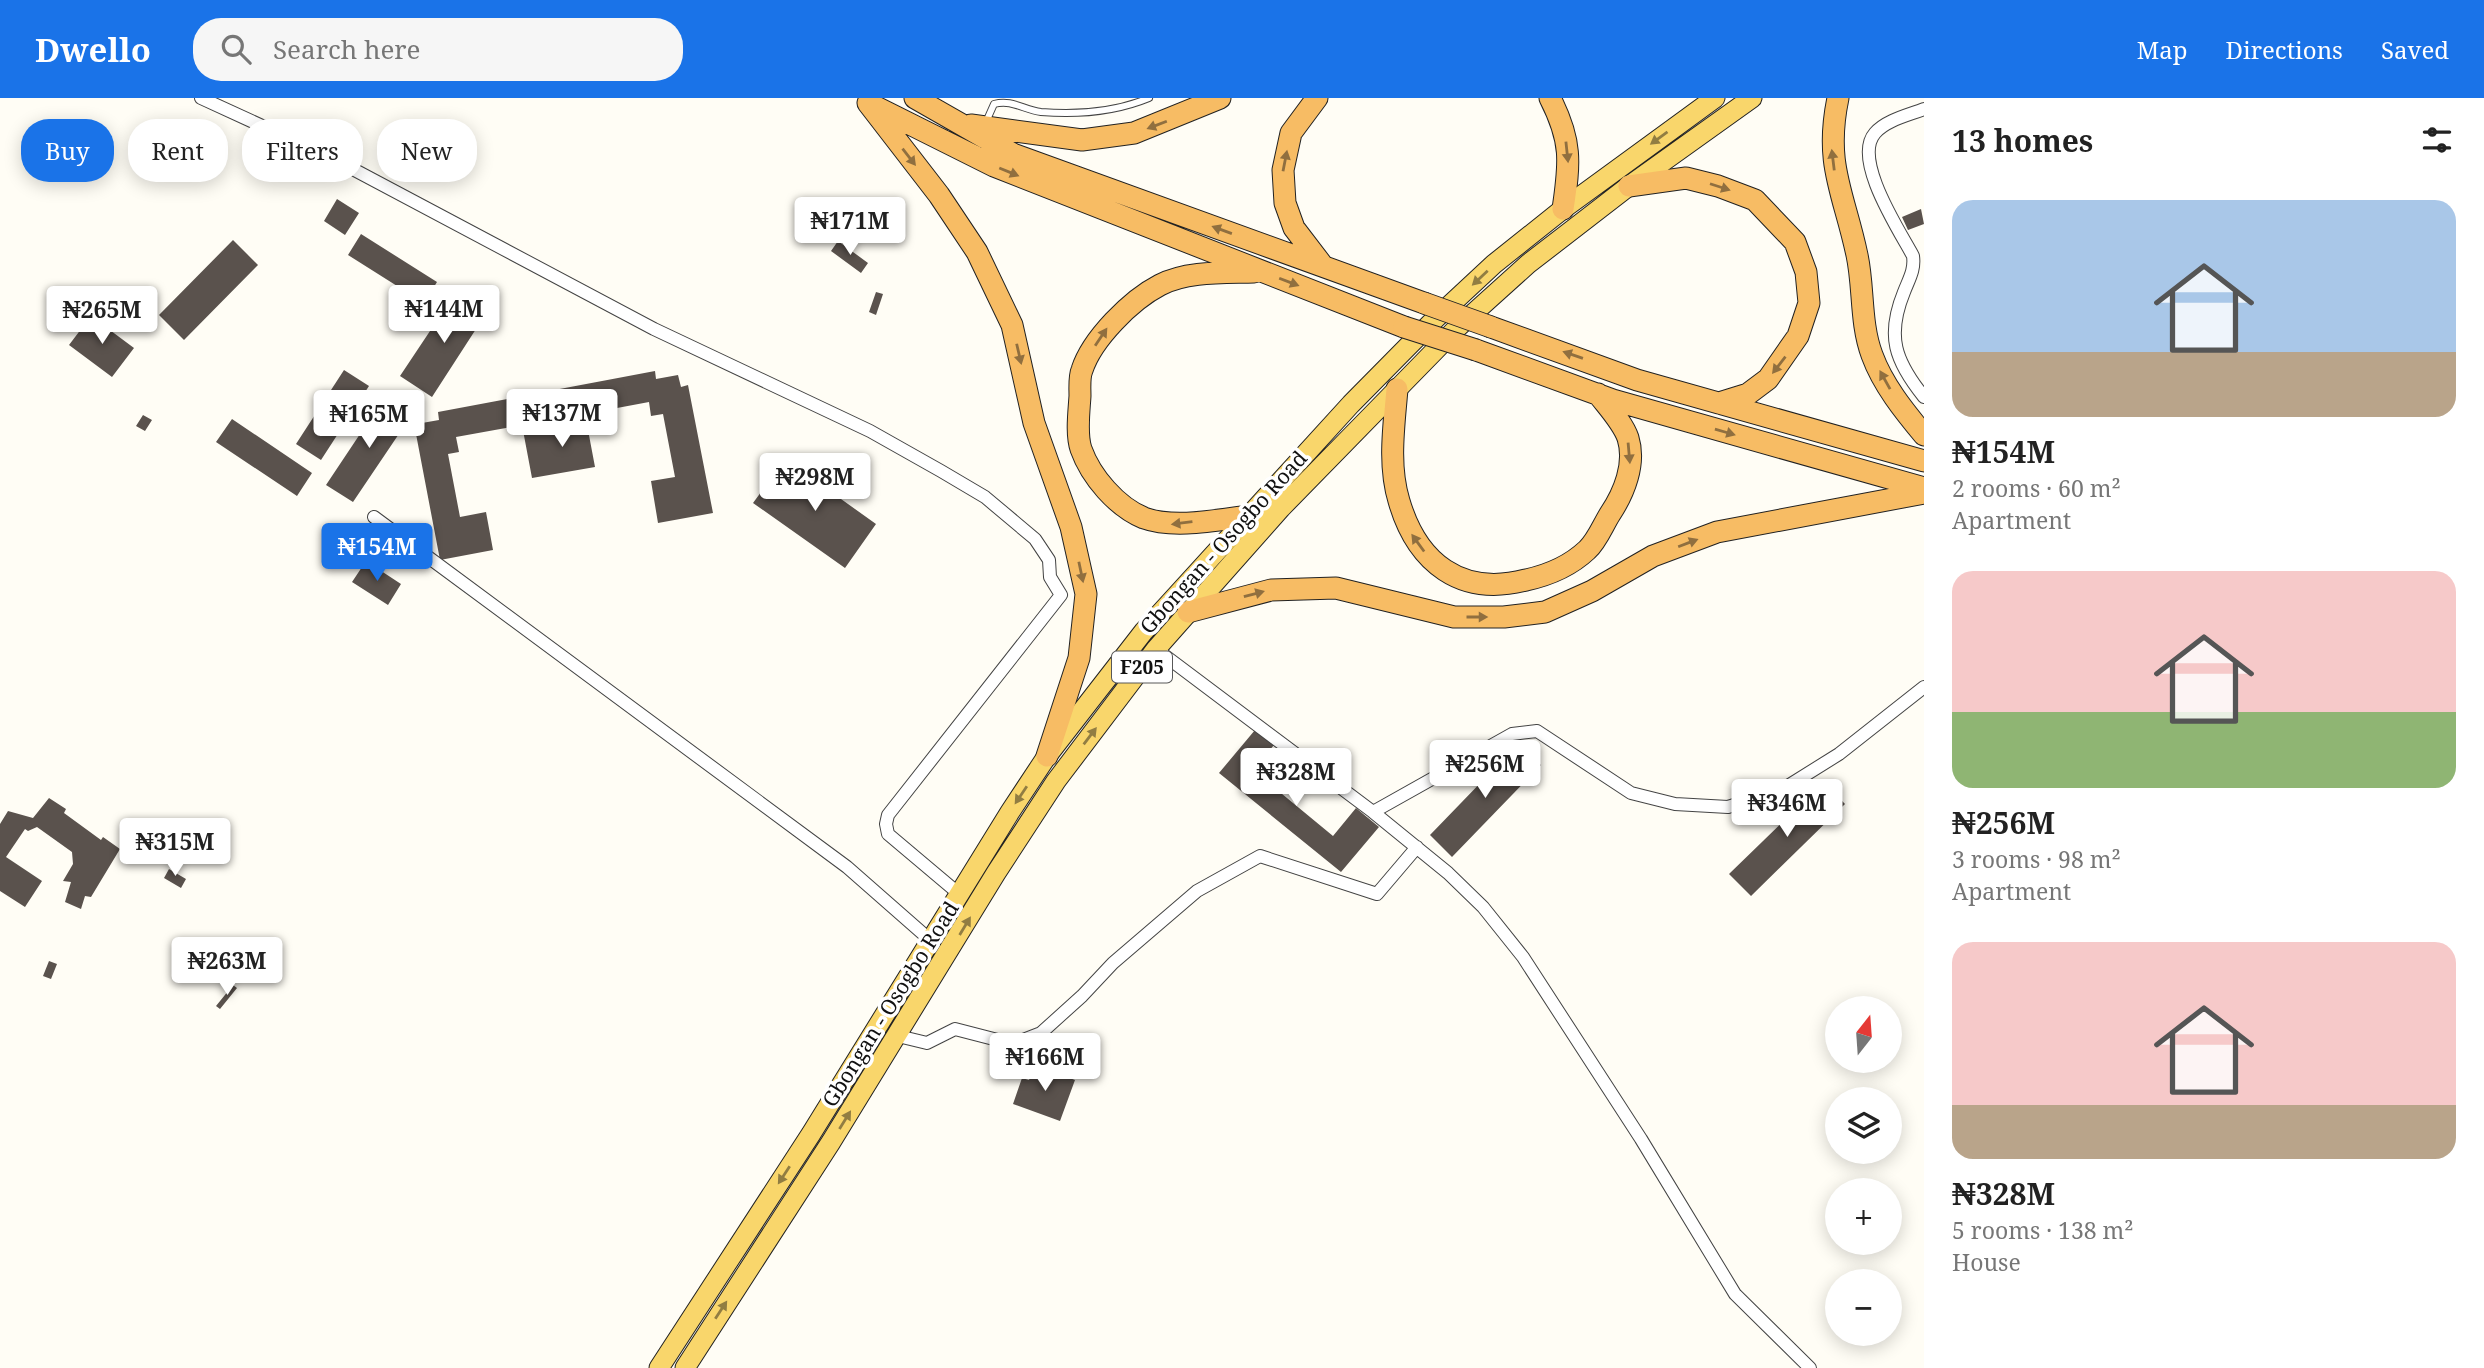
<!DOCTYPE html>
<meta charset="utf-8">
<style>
body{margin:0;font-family:"Noto Serif",serif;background:#f6f6f6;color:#222;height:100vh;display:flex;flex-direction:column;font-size:26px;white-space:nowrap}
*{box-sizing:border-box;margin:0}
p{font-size:23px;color:#767676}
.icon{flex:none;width:38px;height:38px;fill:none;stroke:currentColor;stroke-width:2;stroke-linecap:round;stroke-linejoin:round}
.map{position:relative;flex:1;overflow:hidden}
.details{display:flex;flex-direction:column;background:#fff;width:560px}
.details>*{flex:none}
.banner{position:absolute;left:21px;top:21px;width:665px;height:63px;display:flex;gap:14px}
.needle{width:46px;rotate:17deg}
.fabs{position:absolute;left:1825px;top:898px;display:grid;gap:14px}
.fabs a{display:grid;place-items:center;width:77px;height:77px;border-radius:50%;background:#fff;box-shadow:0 4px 18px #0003;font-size:35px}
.price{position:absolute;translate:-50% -60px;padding:0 16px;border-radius:7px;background:#fff;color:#222;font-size:23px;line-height:46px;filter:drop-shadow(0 2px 4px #0008)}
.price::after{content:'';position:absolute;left:50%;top:42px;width:21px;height:16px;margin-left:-10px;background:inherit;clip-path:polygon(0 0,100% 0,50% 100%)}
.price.on{background:#1a73e8;color:#fff}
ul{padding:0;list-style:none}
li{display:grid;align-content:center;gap:14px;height:371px;padding:0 28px}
li span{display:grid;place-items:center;height:217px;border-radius:21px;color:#555}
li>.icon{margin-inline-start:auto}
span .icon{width:126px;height:126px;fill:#fffc;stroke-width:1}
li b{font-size:30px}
h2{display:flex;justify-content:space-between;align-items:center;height:84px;padding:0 28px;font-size:30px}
.tag{padding:0 24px;border-radius:28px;background:#fff;box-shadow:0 4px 18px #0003;font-size:24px;line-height:63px}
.tag.on{background:#1a73e8;color:#fff}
header{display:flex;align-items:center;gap:42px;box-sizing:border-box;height:98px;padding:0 35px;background:#1a73e8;color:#fff}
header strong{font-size:33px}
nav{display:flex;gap:38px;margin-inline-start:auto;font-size:24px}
.search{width:490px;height:63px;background:#f6f6f6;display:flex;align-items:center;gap:18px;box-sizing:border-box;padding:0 24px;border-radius:28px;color:#767676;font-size:26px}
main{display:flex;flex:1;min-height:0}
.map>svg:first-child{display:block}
</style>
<header>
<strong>Dwello</strong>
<div class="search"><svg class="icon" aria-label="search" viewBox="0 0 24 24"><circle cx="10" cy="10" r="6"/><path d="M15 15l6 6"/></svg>Search here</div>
<nav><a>Map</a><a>Directions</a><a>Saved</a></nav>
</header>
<main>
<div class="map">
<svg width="1924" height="1270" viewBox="0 0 1924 1270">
<rect width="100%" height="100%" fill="#fffdf5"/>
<path fill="#5a524d" d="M337,101L359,115L345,137L324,123Z
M1921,111L1924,126L1908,132L1902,119Z
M361,136L437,184L424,205L348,157Z
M233,142L258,167L184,242L159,217Z
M838,143L868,165L861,175L831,153Z
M456,194L487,214L432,299L400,278Z
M876,194L883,196L876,217L869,214Z
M91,218L134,250L112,279L69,247Z
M344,272L369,288L321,362L296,346Z
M655,273L656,281L678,277L681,289L688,287L713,415L658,425L651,383L675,379L663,316L651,318L649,304L585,316L595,369L532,380L522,327L456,339L459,354L448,356L460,419L486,414L493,452L440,462L416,336L424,335L422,325L439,322L438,314Z
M384,300L411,318L353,404L326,387Z
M143,317L152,322L145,333L136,328Z
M232,321L312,375L297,398L216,344Z
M785,361L876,426L845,470L753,405Z
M366,463L401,486L388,507L352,484Z
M1255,632L1274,647L1253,672L1333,738L1356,710L1379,729L1341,774L1219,675Z
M1518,646L1541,667L1452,759L1430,737Z
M1824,684L1845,706L1751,798L1729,776Z
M49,700L66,711L64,715L101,742L103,739L120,751L91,799L85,798L81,811L65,804L71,784L63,783L73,766L72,754L37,729L28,733L25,731L6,759L42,783L25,809L0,793V726L8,713L33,720Z
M169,771L186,781L181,790L164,780Z
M49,863L57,866L51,881L43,878Z
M233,887L237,890L220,911L216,908Z
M1035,967L1075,982L1060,1023L1013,1006L1022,980L1029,982Z"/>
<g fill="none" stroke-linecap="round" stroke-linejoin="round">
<defs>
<path id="service" d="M986,24L994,6C1012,1 1024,12 1041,14C1078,17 1115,14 1149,0"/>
<path id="minor" d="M201,0L332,60L654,231L870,333L941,373L985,399L1035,441L1049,462L1050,479L1061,497L888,717L886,726L888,736L958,795
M1924,11C1909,17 1886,22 1875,35C1852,61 1899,132 1913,158C1915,172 1909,181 1904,194C1886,238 1895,263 1924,299
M374,419L847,769L929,841
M1156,551L1373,714L1448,775L1483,809L1523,859L1641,1041L1735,1196L1810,1270
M1373,714L1512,636L1537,633L1631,695L1675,706L1728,709L1783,691L1839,656L1924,589
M898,938L927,945L955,931L1013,946L1041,935L1082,898L1113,865L1197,793L1260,758L1377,796L1417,749"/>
<path id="primary" d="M659,1270L811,1036L1010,714L1047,658L1144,533L1351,306L1436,220L1494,166L1563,111L1715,0
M685,1270L831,1044L996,775L1056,683L1156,551L1281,410L1457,230L1528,166L1629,88L1752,0"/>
<path id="trunk" d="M915,0L1013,56L1424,205
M1317,0L1291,35L1283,72L1285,105L1294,130L1323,168
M1550,0C1572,43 1570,64 1563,111
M1838,0C1824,67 1844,95 1857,157C1864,189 1860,225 1872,257C1883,287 1904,313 1924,337
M868,5L939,97L977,154L1012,227L1034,325L1071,429L1086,496L1079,560L1047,658
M874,8L994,68L1404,229
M971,27L1082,42L1134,35L1220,0
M1629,88L1686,80L1718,88L1755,102L1795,144L1806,174L1809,205L1798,238L1768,281L1748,296L1719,305
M1491,229L1637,282L1924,363
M1476,252L1613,302L1924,390
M1397,291C1394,328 1388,367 1399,403C1417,465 1461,499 1526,482C1549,477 1570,468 1587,452C1597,443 1603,427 1610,416C1624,395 1636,366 1628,340C1623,325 1608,309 1598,296
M1249,418C1217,422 1174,431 1144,420C1117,409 1091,379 1081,351C1076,336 1079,314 1080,298C1080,290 1079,279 1082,272C1092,241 1131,202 1160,187C1187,173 1224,175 1254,174
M1188,514L1271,492L1336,490L1454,519H1504L1545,514L1592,493L1653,458L1717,434L1924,395"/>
</defs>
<use href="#service" stroke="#444" stroke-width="8"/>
<use href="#minor" stroke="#444" stroke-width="14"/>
<use href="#primary" stroke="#222" stroke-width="21"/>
<use href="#trunk" stroke="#222" stroke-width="23"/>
<use href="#service" stroke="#fff" stroke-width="6"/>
<use href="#minor" stroke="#fff" stroke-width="12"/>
<use href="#primary" stroke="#f9d66b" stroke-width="19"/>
<use href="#trunk" stroke="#f7bc64" stroke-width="21"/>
<defs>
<path id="trunk-bridge" d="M1424,205L1491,229
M1404,229L1476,252"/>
</defs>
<use href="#trunk-bridge" stroke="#222" stroke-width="23" stroke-linecap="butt"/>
<use href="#trunk-bridge" stroke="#f7bc64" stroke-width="21"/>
</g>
<defs><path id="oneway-solid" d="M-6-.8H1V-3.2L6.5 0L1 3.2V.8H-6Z" transform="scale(1.75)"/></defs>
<g fill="#906f3f">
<use href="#oneway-solid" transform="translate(1157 27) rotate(159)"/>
<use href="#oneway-solid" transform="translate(1567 54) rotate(84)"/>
<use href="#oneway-solid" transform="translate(909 59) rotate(52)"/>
<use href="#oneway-solid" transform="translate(1833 62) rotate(-97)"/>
<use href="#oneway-solid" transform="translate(1285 63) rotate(-79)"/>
<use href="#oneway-solid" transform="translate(1009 74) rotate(22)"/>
<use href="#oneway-solid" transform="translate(1720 89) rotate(18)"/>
<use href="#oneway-solid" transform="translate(1222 132) rotate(-160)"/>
<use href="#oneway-solid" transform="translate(1289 184) rotate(21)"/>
<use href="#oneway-solid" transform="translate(1101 239) rotate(-56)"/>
<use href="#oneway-solid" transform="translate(1019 256) rotate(77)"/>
<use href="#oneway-solid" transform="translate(1573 257) rotate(-161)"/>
<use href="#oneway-solid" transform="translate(1779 267) rotate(128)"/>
<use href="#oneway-solid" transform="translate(1885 282) rotate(-119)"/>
<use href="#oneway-solid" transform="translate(1725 334) rotate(16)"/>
<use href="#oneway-solid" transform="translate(1629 355) rotate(85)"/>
<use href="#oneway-solid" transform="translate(1182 425) rotate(173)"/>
<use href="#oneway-solid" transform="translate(1418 445) rotate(-126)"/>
<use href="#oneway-solid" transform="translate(1688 445) rotate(-21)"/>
<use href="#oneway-solid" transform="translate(1081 474) rotate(78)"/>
<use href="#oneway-solid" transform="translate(1254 496) rotate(-15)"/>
<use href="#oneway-solid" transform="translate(1477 519)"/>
</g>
<g fill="#917d42">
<use href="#oneway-solid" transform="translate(1659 40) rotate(144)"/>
<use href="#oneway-solid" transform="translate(1480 180) rotate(137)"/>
<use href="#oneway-solid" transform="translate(1090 638) rotate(-53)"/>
<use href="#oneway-solid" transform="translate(1021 697) rotate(124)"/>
<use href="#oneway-solid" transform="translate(965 828) rotate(-59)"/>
<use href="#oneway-solid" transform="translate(845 1022) rotate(-58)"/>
<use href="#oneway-solid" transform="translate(784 1077) rotate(123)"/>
<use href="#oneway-solid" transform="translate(721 1212) rotate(-57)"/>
</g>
<g text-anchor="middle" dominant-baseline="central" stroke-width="7" stroke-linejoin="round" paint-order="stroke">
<rect fill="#fff" stroke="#585858" stroke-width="2" x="1112" y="553.5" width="60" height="31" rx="5"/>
<g font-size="19" font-weight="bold" fill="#111">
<text x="1142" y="569">F205</text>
</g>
<g font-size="21" fill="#111" stroke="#fff">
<text transform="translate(1223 444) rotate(-48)">Gbongan - Osogbo Road</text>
<text transform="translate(890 906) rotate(-58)">Gbongan - Osogbo Road</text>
</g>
</g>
</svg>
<div class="fabs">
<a><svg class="needle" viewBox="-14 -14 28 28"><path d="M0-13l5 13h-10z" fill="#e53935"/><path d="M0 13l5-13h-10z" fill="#767676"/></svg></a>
<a><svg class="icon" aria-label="layers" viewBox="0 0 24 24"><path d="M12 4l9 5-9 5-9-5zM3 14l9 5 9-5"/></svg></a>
<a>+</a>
<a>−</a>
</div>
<b class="price" style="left:850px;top:159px">₦171M</b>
<b class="price" style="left:444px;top:247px">₦144M</b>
<b class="price" style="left:102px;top:248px">₦265M</b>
<b class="price" style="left:562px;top:351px">₦137M</b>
<b class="price" style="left:369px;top:352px">₦165M</b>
<b class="price" style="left:815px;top:415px">₦298M</b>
<b class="price on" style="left:377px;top:485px">₦154M</b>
<b class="price" style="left:1485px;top:702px">₦256M</b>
<b class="price" style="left:1296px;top:710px">₦328M</b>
<b class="price" style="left:1787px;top:741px">₦346M</b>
<b class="price" style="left:175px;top:780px">₦315M</b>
<b class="price" style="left:227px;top:899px">₦263M</b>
<b class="price" style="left:1045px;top:995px">₦166M</b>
<div class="banner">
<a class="tag on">Buy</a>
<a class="tag">Rent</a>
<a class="tag">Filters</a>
<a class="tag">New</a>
</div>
</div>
<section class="details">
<h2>13 homes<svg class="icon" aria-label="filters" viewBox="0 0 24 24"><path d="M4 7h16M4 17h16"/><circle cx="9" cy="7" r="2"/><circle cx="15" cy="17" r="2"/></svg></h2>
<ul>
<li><span style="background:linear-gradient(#a9c7e8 70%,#b9a48a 0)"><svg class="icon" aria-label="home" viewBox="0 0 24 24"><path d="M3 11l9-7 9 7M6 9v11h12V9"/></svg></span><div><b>₦154M</b><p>2 rooms · 60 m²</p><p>Apartment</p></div></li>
<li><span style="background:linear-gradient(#f6c9c9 65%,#8fb573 0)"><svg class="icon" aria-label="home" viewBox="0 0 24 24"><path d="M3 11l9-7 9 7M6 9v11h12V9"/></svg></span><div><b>₦256M</b><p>3 rooms · 98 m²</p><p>Apartment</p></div></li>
<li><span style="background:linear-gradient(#f6c9c9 75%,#b9a48a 0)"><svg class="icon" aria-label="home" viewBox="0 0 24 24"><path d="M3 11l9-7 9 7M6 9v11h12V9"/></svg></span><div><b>₦328M</b><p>5 rooms · 138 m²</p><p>House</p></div></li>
</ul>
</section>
</main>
